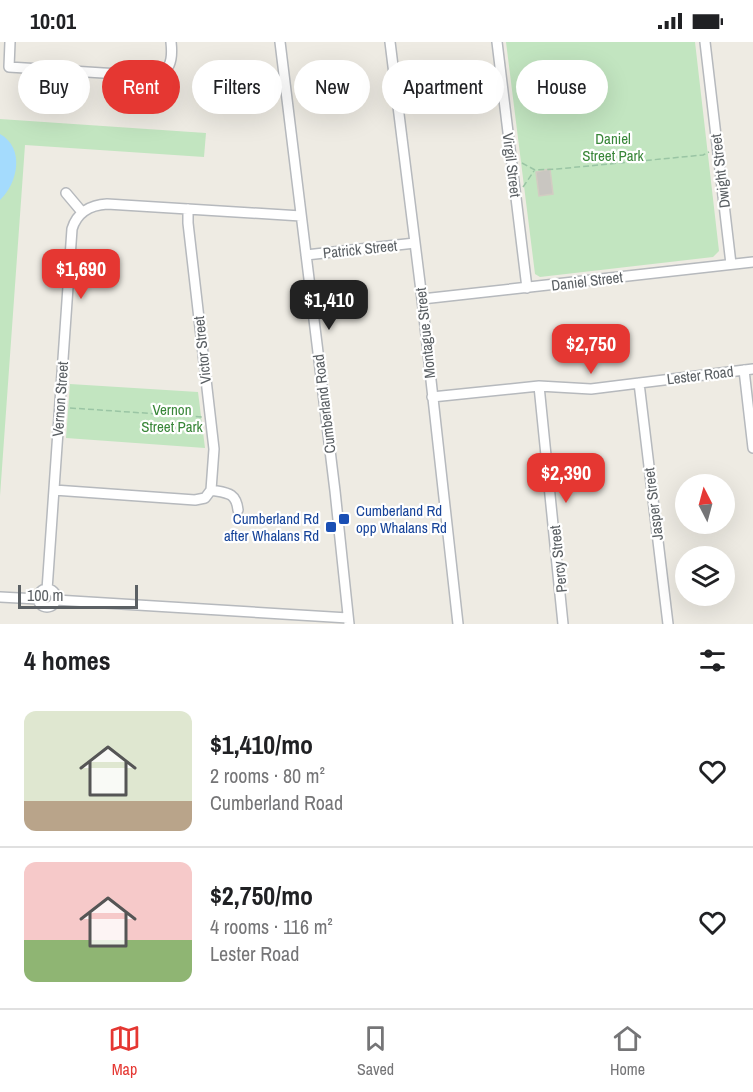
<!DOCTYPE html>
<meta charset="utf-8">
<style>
body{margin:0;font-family:"Archivo Narrow",sans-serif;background:#f6f6f6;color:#202124;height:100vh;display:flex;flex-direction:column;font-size:22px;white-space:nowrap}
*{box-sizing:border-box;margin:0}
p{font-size:20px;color:#757577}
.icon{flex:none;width:33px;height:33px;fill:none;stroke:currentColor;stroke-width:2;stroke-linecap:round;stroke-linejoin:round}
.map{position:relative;height:582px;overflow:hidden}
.drawer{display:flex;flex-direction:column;background:#fff;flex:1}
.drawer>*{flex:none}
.top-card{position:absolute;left:18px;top:18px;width:717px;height:54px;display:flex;gap:12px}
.needle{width:39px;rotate:354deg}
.controls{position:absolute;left:675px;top:432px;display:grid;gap:12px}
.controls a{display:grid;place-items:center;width:60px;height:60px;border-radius:50%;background:#fff;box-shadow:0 6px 24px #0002;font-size:30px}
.scale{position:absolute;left:18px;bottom:15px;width:120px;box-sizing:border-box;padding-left:6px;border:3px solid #5b6064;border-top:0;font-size:16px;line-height:21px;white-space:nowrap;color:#5b6064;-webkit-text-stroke:4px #fff;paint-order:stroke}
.price{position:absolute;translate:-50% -51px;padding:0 14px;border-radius:12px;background:#e53732;color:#fff;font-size:20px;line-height:39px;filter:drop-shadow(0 2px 3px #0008)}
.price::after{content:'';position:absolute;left:50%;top:36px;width:18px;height:14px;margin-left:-9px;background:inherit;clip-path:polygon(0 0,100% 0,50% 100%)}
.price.active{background:#222;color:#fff}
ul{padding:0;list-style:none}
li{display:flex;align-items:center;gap:18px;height:150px;padding:0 24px}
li+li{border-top:2px solid #e0e0e0}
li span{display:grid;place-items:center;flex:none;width:168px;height:120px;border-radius:12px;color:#555}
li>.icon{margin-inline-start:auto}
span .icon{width:72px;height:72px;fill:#fffc;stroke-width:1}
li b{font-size:26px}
h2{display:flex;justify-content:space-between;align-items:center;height:72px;padding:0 24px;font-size:26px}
.pill{padding:0 21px;border-radius:27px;background:#fff;box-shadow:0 6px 24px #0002;font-size:21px;line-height:54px}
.pill.active{background:#e53732;color:#fff}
.status{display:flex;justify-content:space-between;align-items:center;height:42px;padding:0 30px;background:#fff;direction:ltr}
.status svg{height:16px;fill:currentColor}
.tab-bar{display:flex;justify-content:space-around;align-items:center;height:84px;border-top:2px solid #e0e0e0;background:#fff;font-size:16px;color:#757577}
.tab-bar a{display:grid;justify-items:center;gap:3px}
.tab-bar .active{color:#e53732}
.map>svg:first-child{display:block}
</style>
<div class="status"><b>10:01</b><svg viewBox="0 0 49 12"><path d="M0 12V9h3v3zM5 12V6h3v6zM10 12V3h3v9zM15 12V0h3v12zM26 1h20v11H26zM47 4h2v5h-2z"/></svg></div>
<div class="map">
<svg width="753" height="582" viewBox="0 0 753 582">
<rect width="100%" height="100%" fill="#eeebe3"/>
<path fill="#c2e5c0" d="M506,0H695L719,209L713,215L540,235L535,232Z
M0,77L206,91L204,115L25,103L0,454Z
M70,342L198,350L205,406L66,396Z"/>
<path fill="#a4dbfd" d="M0,92C25,106 18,141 0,158Z"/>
<path fill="#c9c6c1" stroke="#d2ccc2" stroke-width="1.5" d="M550,127L553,152L539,154L536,130Z"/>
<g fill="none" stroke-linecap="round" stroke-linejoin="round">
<defs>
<path id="minor" d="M10,0L9,25L150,34C171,32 173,18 171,0
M280,0L335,449L349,582
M390,0L422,257L458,582
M497,0L527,246
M705,0L731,222
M66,151L82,170
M306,213L415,201
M422,257L753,220
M744,328L753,406
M639,341L668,582
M539,344L563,582
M432,355L539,344L591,347L753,327
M54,448L195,458L205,456L211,448L214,407L188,181V167
M211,448C227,451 236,450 238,468
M38 556a9 9 0 1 1 18 0a9 9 0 1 1-18 0Z
M47,548L72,187C77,170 91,163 107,162L301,174
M0,555L38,557
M56,558L348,576"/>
</defs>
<use href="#minor" stroke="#b6b9bd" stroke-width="12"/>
<path stroke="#9ac5a4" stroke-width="1.5" stroke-dasharray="6 3" stroke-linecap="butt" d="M522,121L535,128L557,127L703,113L709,110
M523,145L534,129
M70,366L203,375"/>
<use href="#minor" stroke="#fff" stroke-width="9"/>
</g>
<g fill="#1a4fb4" stroke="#fff" stroke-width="2">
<rect x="338" y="471" width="12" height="12" rx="3"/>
<rect x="325" y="479" width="12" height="12" rx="3"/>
</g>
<g text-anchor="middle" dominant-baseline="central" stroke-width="4.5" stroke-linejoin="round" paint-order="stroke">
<g font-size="15" fill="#388638" stroke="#fff">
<text x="613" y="96">Daniel<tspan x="613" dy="17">Street Park</tspan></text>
<text x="172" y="367">Vernon<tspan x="172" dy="17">Street Park</tspan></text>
</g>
<g font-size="15" fill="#5b6064" stroke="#fff">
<text transform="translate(512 123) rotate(83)">Virgil Street</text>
<text transform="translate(720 129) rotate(-97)">Dwight Street</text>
<text transform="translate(360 207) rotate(-6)">Patrick Street</text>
<text transform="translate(587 239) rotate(-7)">Daniel Street</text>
<text transform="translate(425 291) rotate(-96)">Montague Street</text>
<text transform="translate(202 308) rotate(-96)">Victor Street</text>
<text transform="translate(700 333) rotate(-7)">Lester Road</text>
<text transform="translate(60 357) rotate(-86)">Vernon Street</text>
<text transform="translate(324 362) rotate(-97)">Cumberland Road</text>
<text transform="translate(653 462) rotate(-97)">Jasper Street</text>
<text transform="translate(558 517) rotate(-96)">Percy Street</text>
</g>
<g font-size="15" fill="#164399" stroke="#fff" text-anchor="start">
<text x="356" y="468">Cumberland Rd<tspan x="356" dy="17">opp Whalans Rd</tspan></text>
<text x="319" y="476" text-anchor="end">Cumberland Rd<tspan x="319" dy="17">after Whalans Rd</tspan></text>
</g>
</g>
</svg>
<div class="controls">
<a><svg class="needle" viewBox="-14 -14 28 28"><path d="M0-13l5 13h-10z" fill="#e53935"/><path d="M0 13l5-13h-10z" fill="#757577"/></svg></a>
<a><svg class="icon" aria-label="layers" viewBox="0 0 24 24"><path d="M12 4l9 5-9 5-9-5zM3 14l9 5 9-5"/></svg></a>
</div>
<div class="scale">100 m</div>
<b class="price" style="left:81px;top:258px">$1,690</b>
<b class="price active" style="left:329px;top:289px">$1,410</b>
<b class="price" style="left:591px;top:333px">$2,750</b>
<b class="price" style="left:566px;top:462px">$2,390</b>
<div class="top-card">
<a class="pill">Buy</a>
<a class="pill active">Rent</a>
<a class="pill">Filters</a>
<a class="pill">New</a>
<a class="pill">Apartment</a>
<a class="pill">House</a>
</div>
</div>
<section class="drawer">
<h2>4 homes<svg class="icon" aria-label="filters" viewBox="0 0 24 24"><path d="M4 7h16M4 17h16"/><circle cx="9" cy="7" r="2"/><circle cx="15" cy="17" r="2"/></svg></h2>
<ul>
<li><span style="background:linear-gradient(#dfe7d0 75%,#b9a48a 0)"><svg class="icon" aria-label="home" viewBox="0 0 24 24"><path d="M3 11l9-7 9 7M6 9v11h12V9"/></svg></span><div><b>$1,410/mo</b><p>2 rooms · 80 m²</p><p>Cumberland Road</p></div><svg class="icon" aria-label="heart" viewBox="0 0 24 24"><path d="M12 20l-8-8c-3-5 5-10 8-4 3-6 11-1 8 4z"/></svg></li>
<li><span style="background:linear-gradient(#f6c9c9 65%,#8fb573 0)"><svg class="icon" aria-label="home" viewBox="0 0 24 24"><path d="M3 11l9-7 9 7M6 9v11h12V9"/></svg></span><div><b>$2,750/mo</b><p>4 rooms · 116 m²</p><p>Lester Road</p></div><svg class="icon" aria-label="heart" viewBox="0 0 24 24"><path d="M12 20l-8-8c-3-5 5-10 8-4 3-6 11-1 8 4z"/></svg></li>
</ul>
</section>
<nav class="tab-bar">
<a class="active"><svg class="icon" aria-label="map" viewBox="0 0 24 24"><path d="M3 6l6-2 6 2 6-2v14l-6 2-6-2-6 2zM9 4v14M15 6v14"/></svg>Map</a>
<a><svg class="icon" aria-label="saved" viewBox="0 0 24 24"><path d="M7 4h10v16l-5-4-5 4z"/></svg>Saved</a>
<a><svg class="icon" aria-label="home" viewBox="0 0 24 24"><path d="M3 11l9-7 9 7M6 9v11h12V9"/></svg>Home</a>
</nav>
